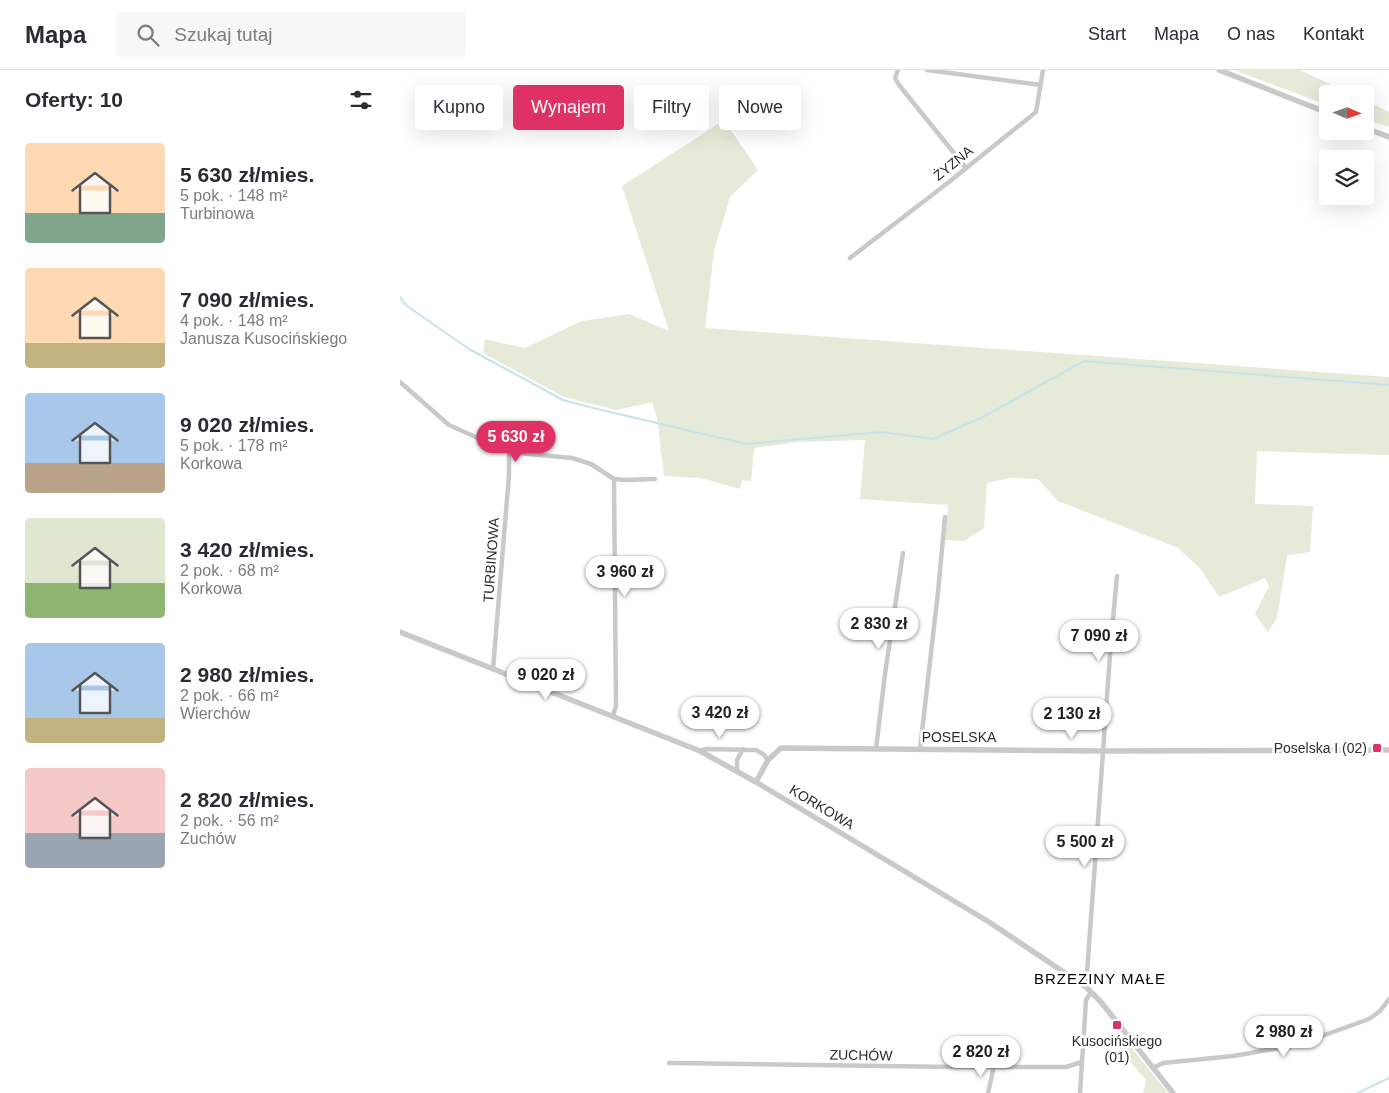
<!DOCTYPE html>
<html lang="pl">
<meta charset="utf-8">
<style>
body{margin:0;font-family:Arial,sans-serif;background:#f7f7f7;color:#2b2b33;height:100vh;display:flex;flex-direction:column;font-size:19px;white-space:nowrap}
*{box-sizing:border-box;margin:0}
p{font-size:16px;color:#7c7c81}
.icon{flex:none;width:28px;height:28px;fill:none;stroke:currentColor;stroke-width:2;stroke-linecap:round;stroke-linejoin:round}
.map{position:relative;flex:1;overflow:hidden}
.details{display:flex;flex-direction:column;background:#fff;width:400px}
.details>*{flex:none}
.guide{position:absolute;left:15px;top:15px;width:475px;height:45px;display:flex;gap:10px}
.needle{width:32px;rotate:92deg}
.controls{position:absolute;left:919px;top:15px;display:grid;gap:10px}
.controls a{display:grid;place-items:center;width:55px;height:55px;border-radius:5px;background:#fff;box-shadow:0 5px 20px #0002;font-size:25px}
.price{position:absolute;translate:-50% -42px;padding:0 11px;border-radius:18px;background:#fff;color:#222;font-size:16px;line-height:32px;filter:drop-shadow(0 1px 2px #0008)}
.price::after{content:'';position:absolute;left:50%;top:30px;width:15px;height:11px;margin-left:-8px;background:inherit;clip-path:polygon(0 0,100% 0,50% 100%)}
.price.current{background:#e03164;color:#fff}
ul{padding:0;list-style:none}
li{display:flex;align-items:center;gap:15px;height:125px;padding:0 25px}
li span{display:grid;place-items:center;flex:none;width:140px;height:100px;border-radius:5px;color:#555}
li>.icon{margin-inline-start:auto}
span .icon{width:60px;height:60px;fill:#fffc;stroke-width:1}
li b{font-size:21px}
h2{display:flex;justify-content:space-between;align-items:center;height:60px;padding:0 25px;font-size:21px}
.pill{padding:0 18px;border-radius:5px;background:#fff;box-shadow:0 5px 20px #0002;font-size:18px;line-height:45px}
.pill.current{background:#e03164;color:#fff}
header{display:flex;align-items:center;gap:30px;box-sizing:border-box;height:70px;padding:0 25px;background:#fff;border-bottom:1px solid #e1e1e2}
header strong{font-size:24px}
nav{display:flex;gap:28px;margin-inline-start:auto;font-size:18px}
.search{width:350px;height:45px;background:#f7f7f7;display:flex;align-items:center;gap:12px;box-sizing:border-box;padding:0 18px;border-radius:5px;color:#7c7c81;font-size:19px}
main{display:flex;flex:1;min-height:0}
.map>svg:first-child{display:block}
</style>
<header>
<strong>Mapa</strong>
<div class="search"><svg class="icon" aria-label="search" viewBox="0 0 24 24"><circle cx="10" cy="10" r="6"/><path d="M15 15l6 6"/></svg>Szukaj tutaj</div>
<nav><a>Start</a><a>Mapa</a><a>O nas</a><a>Kontakt</a></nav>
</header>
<main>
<section class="details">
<h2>Oferty: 10<svg class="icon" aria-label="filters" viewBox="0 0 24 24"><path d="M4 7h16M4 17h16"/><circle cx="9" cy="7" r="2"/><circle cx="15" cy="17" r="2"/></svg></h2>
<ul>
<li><span style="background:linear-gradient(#ffd9b3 70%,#7fa58c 0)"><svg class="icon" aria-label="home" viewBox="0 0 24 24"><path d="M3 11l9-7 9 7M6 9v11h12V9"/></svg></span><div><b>5 630 zł/mies.</b><p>5 pok. · 148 m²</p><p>Turbinowa</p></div></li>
<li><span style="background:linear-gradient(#ffd9b3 75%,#c2b280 0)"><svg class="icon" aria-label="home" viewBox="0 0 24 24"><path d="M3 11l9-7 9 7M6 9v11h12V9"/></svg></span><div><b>7 090 zł/mies.</b><p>4 pok. · 148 m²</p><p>Janusza Kusocińskiego</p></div></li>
<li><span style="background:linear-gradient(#a9c7e8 70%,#b9a48a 0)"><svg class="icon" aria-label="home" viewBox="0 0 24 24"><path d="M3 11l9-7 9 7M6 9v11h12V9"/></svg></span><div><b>9 020 zł/mies.</b><p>5 pok. · 178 m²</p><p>Korkowa</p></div></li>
<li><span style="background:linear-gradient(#dfe7d0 65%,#8fb573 0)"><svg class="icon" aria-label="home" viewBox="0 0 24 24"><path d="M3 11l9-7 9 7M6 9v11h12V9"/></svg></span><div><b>3 420 zł/mies.</b><p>2 pok. · 68 m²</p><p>Korkowa</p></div></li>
<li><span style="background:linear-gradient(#a9c7e8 75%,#c2b280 0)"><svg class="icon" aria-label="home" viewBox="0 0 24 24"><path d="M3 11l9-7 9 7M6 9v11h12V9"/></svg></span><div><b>2 980 zł/mies.</b><p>2 pok. · 66 m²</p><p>Wierchów</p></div></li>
<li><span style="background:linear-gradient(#f6c9c9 65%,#9aa5b1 0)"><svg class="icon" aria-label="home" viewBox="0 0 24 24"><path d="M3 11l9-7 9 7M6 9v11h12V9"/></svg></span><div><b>2 820 zł/mies.</b><p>2 pok. · 56 m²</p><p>Zuchów</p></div></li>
</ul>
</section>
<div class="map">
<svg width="989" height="1023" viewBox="0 0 989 1023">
<rect width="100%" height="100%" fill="#fff"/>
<path fill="#e6ead9" d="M834,0H900L951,24H928L927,35Z
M965,30L989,42V57L965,49Z
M324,50L358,100L330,127L314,181L305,258L989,307V385L857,381L855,434L913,436L910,482L887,485L877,548L868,562L855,544L869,516L865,508L819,527L800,498L778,478L658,431L638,409L609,408L587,413L584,458L564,471L545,470L548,435L460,429L465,370L398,372L354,378L351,411L342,410L340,419L300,408L264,406L257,348L252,332L216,340L164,327L83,283L85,269L125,278L182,251L229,244L269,261L222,116Z
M722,966L768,1023H743L746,1010L727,988H722Z"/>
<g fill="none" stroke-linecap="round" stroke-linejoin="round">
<path stroke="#c6e3e9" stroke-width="2" d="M0,227L7,236L69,279L163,330L189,337L346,374L482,362L533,369L583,347L684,291L989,315
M958,1023L989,1008"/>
<path stroke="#c9c9c9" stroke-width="4.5" d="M498,0L495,8L499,15L566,98
M527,0L641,15
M450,188L549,112L636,42L643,0
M0,312L49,355L109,382L172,388L191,394L214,409L225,410L255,409
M93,599L109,405V382
M213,646L216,636L214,409
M476,679L485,604L503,483
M520,679L538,522L545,447
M300,681L306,679L356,680L363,684L368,690
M337,702V690L343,679
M686,917L711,571L717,506
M269,993L552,997H666L682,992
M753,998L763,993L833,986L897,975L969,949L980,941L989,929
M588,1023L594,996
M680,1023L686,930L691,922"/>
<path stroke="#c9c9c9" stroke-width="5.5" d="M819,0L928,43
M965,58L989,67
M0,562L300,681L356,712L589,852L686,917L701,932L773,1023
M356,712L368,690L381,678L703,681L989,680"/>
</g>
<g fill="#e03164" stroke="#fff" stroke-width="2">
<rect x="972" y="673" width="10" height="10" rx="2.5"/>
<rect x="712" y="950" width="10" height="10" rx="2.5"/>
</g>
<g text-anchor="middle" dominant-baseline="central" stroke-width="5" stroke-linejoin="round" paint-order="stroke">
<g font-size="14" fill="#2c2c2c" stroke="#fff">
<text transform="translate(553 93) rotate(-39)">ŻYZNA</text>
<text transform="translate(91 490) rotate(-86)">TURBINOWA</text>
<text x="559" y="667">POSELSKA</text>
<text transform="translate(422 737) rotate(31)">KORKOWA</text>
<text transform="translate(461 985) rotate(1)">ZUCHÓW</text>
</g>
<g font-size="14" fill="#2c2c2c" stroke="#fff" text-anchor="end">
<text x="967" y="678">Poselska I (02)</text>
<text x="717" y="971" text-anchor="middle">Kusocińskiego<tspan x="717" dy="16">(01)</tspan></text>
</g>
<g font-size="15" letter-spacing="1" fill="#000" stroke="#fff">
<text x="700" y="908">BRZEZINY MAŁE</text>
</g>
</g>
</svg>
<div class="controls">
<a><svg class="needle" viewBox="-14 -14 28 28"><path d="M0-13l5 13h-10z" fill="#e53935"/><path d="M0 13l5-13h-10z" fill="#7c7c81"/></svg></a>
<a><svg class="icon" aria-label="layers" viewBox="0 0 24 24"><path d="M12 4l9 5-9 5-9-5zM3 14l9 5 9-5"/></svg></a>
</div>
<b class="price current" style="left:116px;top:393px">5 630 zł</b>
<b class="price" style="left:225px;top:528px">3 960 zł</b>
<b class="price" style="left:479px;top:580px">2 830 zł</b>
<b class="price" style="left:699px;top:592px">7 090 zł</b>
<b class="price" style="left:146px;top:631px">9 020 zł</b>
<b class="price" style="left:320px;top:669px">3 420 zł</b>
<b class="price" style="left:672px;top:670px">2 130 zł</b>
<b class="price" style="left:685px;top:798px">5 500 zł</b>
<b class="price" style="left:884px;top:988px">2 980 zł</b>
<b class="price" style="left:581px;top:1008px">2 820 zł</b>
<div class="guide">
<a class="pill">Kupno</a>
<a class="pill current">Wynajem</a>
<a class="pill">Filtry</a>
<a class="pill">Nowe</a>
</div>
</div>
</main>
